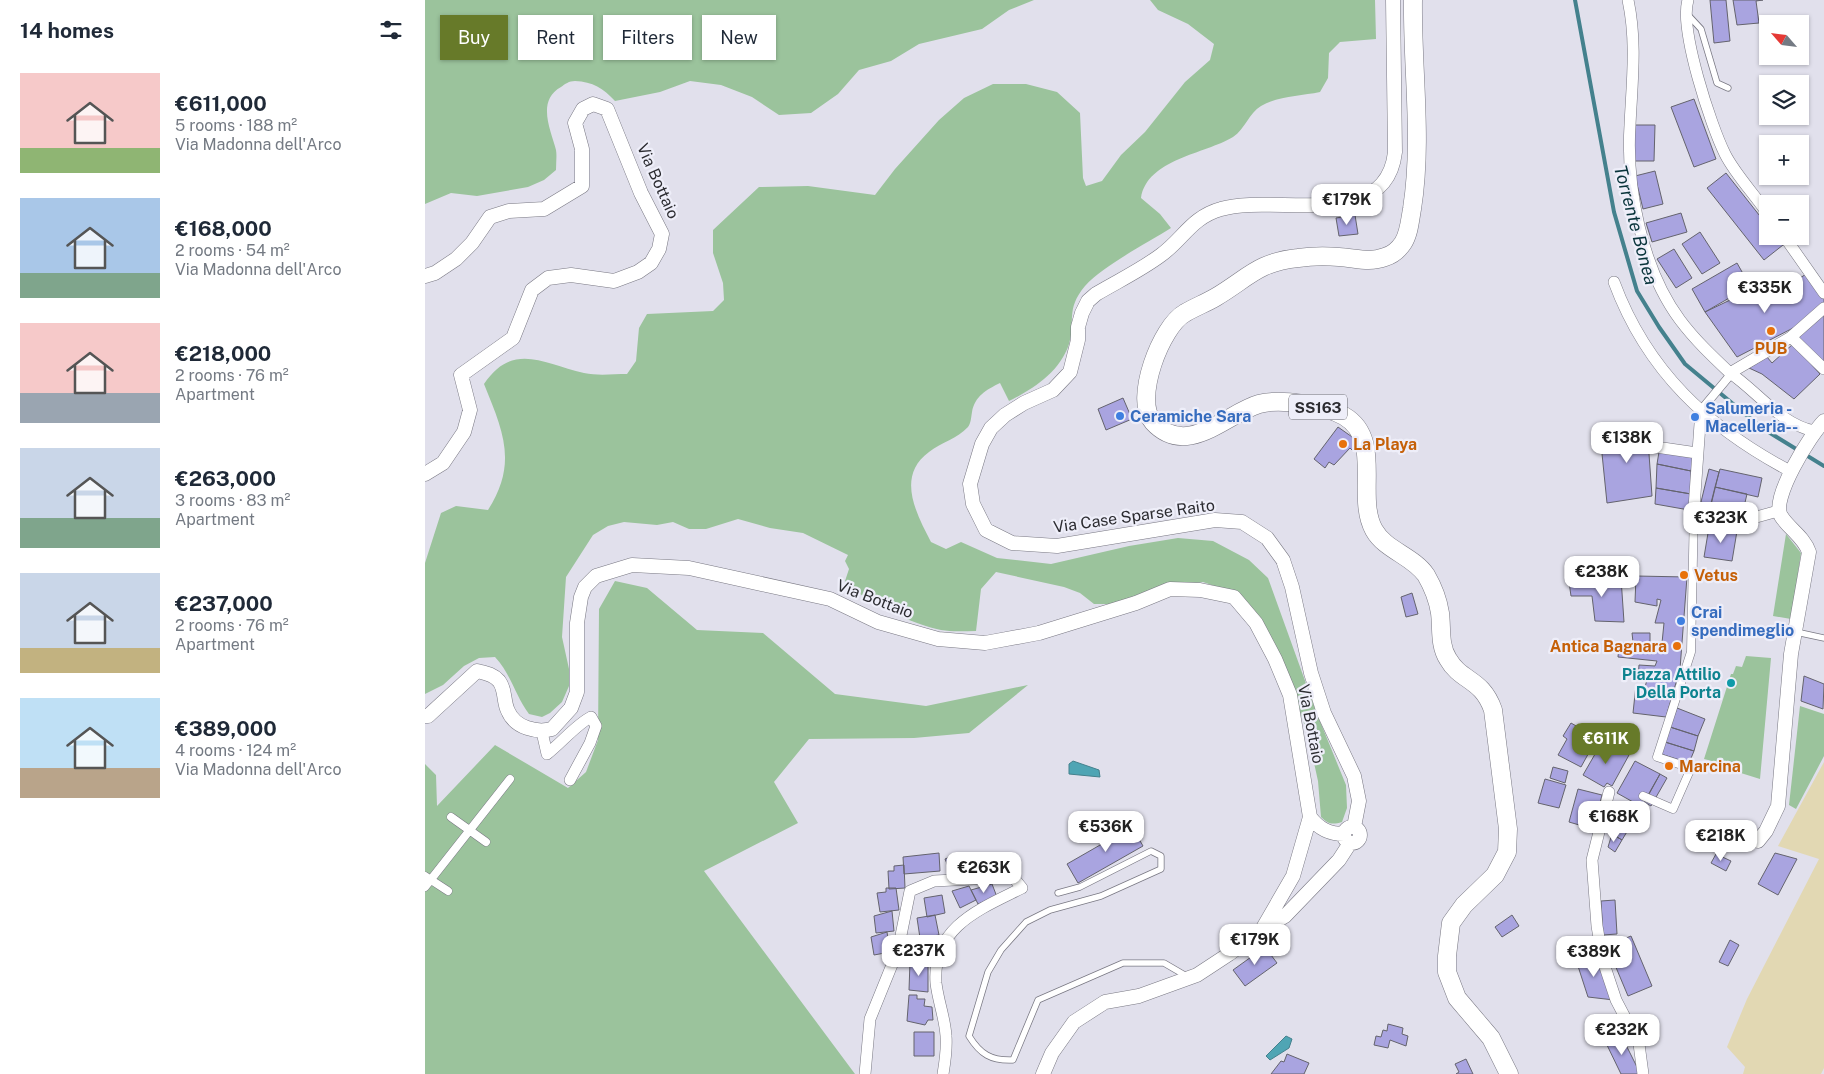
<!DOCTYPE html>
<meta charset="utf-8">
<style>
body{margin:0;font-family:"Public Sans",sans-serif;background:#f6f6f7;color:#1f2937;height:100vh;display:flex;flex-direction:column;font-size:19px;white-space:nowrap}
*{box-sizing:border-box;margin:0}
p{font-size:16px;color:#747a83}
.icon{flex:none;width:28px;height:28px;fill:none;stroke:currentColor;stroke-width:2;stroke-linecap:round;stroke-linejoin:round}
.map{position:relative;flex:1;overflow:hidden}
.sheet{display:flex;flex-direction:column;background:#fff;width:425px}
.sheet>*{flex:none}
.guide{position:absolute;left:15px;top:15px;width:475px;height:45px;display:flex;gap:10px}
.needle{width:32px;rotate:298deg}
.tools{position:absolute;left:1334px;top:15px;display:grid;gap:10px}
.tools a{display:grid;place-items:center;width:50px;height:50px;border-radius:0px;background:#fff;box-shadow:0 1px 4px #0004;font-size:25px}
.price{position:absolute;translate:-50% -42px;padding:0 11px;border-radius:10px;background:#fff;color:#222;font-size:16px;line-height:32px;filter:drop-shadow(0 1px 2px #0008)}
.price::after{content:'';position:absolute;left:50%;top:30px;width:15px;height:11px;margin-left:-8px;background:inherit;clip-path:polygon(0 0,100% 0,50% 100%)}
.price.selected{background:#677a29;color:#fff}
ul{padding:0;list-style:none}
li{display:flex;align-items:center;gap:15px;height:125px;padding:0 20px}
li span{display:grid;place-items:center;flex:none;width:140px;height:100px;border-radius:0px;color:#555}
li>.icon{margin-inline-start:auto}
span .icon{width:60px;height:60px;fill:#fffc;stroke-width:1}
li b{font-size:21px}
h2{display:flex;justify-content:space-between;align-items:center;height:60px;padding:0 20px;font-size:21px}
.chip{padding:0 18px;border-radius:0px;background:#fff;box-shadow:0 1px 4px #0004;font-size:18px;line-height:45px}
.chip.selected{background:#677a29;color:#fff}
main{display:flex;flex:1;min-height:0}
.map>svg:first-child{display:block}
</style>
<main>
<section class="sheet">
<h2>14 homes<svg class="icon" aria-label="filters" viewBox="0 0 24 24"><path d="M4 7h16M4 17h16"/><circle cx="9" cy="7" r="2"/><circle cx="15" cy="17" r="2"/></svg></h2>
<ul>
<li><span style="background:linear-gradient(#f6c9c9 75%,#8fb573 0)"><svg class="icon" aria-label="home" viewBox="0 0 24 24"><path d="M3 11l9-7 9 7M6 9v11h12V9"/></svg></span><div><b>€611,000</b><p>5 rooms · 188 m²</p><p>Via Madonna dell'Arco</p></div></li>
<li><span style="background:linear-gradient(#a9c7e8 75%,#7fa58c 0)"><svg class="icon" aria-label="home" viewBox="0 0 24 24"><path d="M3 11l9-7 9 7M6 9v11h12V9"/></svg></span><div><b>€168,000</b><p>2 rooms · 54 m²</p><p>Via Madonna dell'Arco</p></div></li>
<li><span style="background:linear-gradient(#f6c9c9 70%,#9aa5b1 0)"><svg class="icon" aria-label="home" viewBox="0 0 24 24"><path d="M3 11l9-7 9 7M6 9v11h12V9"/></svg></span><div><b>€218,000</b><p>2 rooms · 76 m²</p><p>Apartment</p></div></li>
<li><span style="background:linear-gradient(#c9d6e8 70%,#7fa58c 0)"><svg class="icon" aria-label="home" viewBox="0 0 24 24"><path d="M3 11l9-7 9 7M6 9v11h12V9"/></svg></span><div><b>€263,000</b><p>3 rooms · 83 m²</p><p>Apartment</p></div></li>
<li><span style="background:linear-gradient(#c9d6e8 75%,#c2b280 0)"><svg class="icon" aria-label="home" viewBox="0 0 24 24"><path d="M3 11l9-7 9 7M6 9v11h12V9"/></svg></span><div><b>€237,000</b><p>2 rooms · 76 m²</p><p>Apartment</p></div></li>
<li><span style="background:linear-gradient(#bfe0f5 70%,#b9a48a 0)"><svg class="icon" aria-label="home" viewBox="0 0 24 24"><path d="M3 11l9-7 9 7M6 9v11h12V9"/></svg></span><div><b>€389,000</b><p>4 rooms · 124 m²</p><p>Via Madonna dell'Arco</p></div></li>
</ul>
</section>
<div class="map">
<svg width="1399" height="1074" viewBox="0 0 1399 1074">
<rect width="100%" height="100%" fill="#e1e0ec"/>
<path fill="#9bc39c" d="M0,0H609L584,10L557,29L494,44L466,61L434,70L413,94L386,113L354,115L327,97L296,85L265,81L235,92L190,101C178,88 168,82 150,81C144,81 140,84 136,87C111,101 126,130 131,150C132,156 131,163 131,170L119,180L103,187L52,196L26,193L0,204Z
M725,0H950L951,39L915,42L904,53L903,78L895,92C876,96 853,96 836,106C824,113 820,129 808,137C780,154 722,159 716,198L735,214L746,228C722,243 678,266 660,286C640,310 651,321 644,344C635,372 608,389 584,401L575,383C561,390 550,396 547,412C546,418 546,423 543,427C532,439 517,442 504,452C471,476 491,513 506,542L521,549L536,542L572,558L626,564L704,546L753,538L788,541L824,560L843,578L892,714L921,785L922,808L917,822C907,825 903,824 896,817L893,781L882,731L865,686L801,590L778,582L729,589L686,604H669L655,593L639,587L571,572L556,589L551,631C540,631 527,632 516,630C489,625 438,601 420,581L424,569L420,561L423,555L378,533L345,528L313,519L281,529H264L248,522L232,525L199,522L183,526L168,535L141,577L137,637L144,669V686L137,702L125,713L117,717L104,714C90,695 86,674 70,657L54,658L39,666L18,685L0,694V563L16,513L31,506L63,510C93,463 78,431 59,384C88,341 119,364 159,373C173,376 188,374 202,374L211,361L214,328L222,314L288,311L299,300L298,283L288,253V230L334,187L383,186L450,195L470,169L514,120L539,98L568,84H601L632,92L655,113L658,178L661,186L677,181L696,155L720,132L760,82L785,60L789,44L763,24L733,10Z
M1361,534L1376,553L1366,619L1348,616Z
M190,581L222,588L272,630L338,633L410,694L501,706L603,685L544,733L489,738L384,739L349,782L373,823L279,871L430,1074H0V764L11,775L12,806L70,745L143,788L161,772L173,740L174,609Z
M1321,656L1346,658L1335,779L1287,764V761L1279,759L1306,674H1308L1311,666L1317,667Z
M1375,706L1399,714V756L1371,809L1364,805Z"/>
<path fill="#e2d8b3" d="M1399,762V1068L1396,1074H1318L1320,1067L1302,1047L1322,999L1394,859L1353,846Z"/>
<path fill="#4fa5b4" stroke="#44818d" d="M648,761L674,770L675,777L644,774V764Z
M861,1036L867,1039L864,1048L845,1060L841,1056Z"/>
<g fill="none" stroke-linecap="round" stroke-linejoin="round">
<path stroke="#44818d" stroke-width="4" d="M1150,0L1189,212L1212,291L1234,327L1260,364L1337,428L1399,466"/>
</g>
<path fill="#a9a4e0" stroke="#64636d" d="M1285,0H1301L1305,41L1289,43Z
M1308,0H1338L1331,1L1334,23L1312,25Z
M1269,99L1291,159L1269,167L1246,107Z
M1210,125H1230L1229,161H1208Z
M1230,171L1238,204L1218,209L1210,176Z
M1301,173L1342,225V236H1351L1358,245L1339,260L1282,188Z
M1256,213L1262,232L1227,242L1221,223Z
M930,215L933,234L914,236L911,218Z
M1275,232L1295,263L1277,274L1257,244Z
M1249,249L1267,278L1251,288L1232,259Z
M1312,263L1325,286L1280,312L1267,289Z
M1381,274L1399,299V304L1370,327L1312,357L1280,312L1347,280L1353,293Z
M1399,310V362L1368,331Z
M1368,344L1395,374L1369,399L1337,374L1324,368L1342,357L1347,363Z
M698,398L707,419L681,430L673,409Z
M1222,426L1227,496L1182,503L1175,434Z
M913,427L930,439L933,447L927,450L925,448L909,465L904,462L900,468L889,459Z
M1234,452L1269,455L1266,471L1232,464Z
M1232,464L1266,471V494L1231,488Z
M1284,469L1294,472L1286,505L1276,502Z
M1295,469L1337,478L1333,497L1290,487Z
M1290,487L1322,494L1318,511L1286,503Z
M1231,488L1266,494L1264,510L1230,504Z
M1284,527L1312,531L1307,561L1279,557Z
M1211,576L1262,577L1255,669L1241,717L1208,713L1211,685L1220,687L1222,680L1213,679L1214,665L1230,666L1232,661L1193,657L1194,643L1208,642L1207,633H1225V643H1237L1239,623H1230L1236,600L1232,599V606L1210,602Z
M1196,578L1199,622L1170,621L1167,596H1146L1144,582Z
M987,593L993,614L981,617L976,597Z
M1379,676L1399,684L1398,709L1376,701Z
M1252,708L1280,719L1273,736L1245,727Z
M1146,723L1172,738L1156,767L1133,755L1142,739L1138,736Z
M1245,727L1273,736L1269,751L1240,742Z
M1177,742L1204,755L1187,786L1182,783L1179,787L1158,775Z
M1240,742L1269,751L1264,763L1236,754Z
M1210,761L1235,774L1217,807L1192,793Z
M1128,767L1143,771L1140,783L1125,778Z
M1235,774L1242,778L1226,806L1219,802Z
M1120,779L1141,785L1134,808L1113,803Z
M1153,789L1177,795L1168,829L1144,822Z
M1198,814L1209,820L1197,840L1187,834Z
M702,818L718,846L653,883L642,864L696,833L691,824Z
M1187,834L1197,840L1190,852L1183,847Z
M514,853L515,871L479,874L478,857Z
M534,853L542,870L527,876L520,859Z
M1350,853L1372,859L1353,895L1333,884Z
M1291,854L1306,861L1301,871L1286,863Z
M479,865L480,888L464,889L463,871H469V866Z
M567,884L572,897L553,904L546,890Z
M544,886L551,900L535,908L527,891Z
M461,888H471L474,910L455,912L452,893L461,892Z
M517,895L520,913L502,917L499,898Z
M1190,900L1192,934L1178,935L1176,901Z
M467,911L469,931L451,933L449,916Z
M510,915L514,935L495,938L492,918Z
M1087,915L1094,926L1077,937L1070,927Z
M462,932L465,952L449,955L446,937Z
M1206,936L1227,986L1203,996L1182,946Z
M504,937L506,955L489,957L487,939Z
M1305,940L1314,945L1303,966L1294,962Z
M840,947L852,963L820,986L808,970Z
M1171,953L1189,1000L1163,997L1151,960Z
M485,962L503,965V992L484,990Z
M484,995H492V999H500L499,1006L507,1007L508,1020H503L500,1025L482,1021Z
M963,1024L978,1028L977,1034L983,1036L981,1046L965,1040L963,1048L949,1045L951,1036L956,1037L958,1030L962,1031Z
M489,1032H509V1056H489Z
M1196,1035L1215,1073L1214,1074H1196L1181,1043Z
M862,1054L884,1063L879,1074H846L856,1061L859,1062Z
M1041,1059L1048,1074H1031L1034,1072L1030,1064Z"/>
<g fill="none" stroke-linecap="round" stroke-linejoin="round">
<defs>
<path id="service" d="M1263,15L1276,29L1292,83L1303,88
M1371,632L1399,638
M633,893L655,887L726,851L736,856V869L676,896L625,910L601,922L576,950L563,972L544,1036C555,1054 566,1061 588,1060L613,1000L698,963H739L763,977"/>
<path id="pedestrian" d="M1276,410L1307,373
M1218,796L1248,809L1266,768L1232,757L1266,652L1269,508
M26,817L61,842
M0,876L23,891
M0,887L85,779"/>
<path id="minor" d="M1203,0C1212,42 1207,82 1205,125C1201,188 1217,269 1255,320C1270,340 1287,356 1305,373
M1263,0C1254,29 1286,126 1300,154C1310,174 1330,195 1342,213
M1359,236L1399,293
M1189,282C1222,371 1283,428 1367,472
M1366,337L1399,369
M1276,410L1269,508L1328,518L1353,511
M1389,431C1355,424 1332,391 1305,373L1366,337L1399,308
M1231,447L1272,453
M117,732L122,754C136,743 152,724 166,717L171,726L165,743L145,780
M1184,792L1167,860L1172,926L1178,961L1191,1000L1214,1044L1218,1074
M440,1074L445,1019L473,950L485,891L509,881L588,877L597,888C555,909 507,927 511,983C513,1001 520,1018 521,1036C522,1048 520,1062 518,1074"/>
<path id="tertiary" d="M0,276L10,273L31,259L47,243L65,217L84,211L119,209L157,186V149L150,123L158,109L168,104L182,109L216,193L237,234L234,249L226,263L213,272L189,281L146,275L123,278L107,290L88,338L36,375L45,410L39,432L18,463L0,474
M0,716H3L52,671C60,673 68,674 74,681C81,690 78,701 83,711C90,728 112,733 127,729L146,708L152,692V623L156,597L160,587L171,576L207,565L264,568L405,599L453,622L513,639L560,643L614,633L711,603L745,589L775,590L809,597L831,623L850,659L865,695L885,817C894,829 904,834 919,834
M919 835a8 8 0 1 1 16 0a8 8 0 1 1-16 0Z
M929,827L934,801L929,776L899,713L886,673L867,587L858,560L842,538L817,522L790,520L632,546L587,543L561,530L548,504L545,484L557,444L566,428L580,415L599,403L628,390L645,372L653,340V327L657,313L663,301L671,294C693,281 716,270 736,255C758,239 767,217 796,209C849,193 961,233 970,152L968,0
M1333,841L1341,831L1353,806L1366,654L1384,552C1379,537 1364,529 1356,516C1345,499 1386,434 1399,421
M838,928L868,876L885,817
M618,1074L627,1053L649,1022L680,1002L714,996L772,975L804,954L838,929L860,916L914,860L925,843"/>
<path id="primary" d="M988,0C987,70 998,139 987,209C985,220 984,234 978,243C974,249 967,255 960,257C944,263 931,258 914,257C901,256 887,256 873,258C833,262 823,278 791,297C781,303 770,307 760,313C736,326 708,400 728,422C762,459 802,413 834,404C855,398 899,405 919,416C959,439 930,496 949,530C960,550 988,556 1001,575C1008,587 1013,600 1015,613C1017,628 1014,645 1023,659C1036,682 1057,678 1068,710L1083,829L1082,852L1070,875L1039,905L1026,923L1022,956V972L1032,998L1066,1038L1084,1074"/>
</defs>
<use href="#service" stroke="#797883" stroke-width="7"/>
<use href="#pedestrian" stroke="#797883" stroke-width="9"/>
<use href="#minor" stroke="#797883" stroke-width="12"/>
<use href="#tertiary" stroke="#797883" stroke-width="15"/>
<use href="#primary" stroke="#797883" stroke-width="19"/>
<use href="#service" stroke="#fff" stroke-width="5.5"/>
<use href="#pedestrian" stroke="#fff" stroke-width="8"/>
<use href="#minor" stroke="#fff" stroke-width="11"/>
<use href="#tertiary" stroke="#fff" stroke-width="14"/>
<use href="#primary" stroke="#fff" stroke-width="18"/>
</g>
<g fill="#e8710a" stroke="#eeeef9" stroke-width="2">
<circle cx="1346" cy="331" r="5"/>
<circle cx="918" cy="444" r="5"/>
<circle cx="1259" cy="575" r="5"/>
<circle cx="1252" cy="646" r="5"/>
<circle cx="1244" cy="766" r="5"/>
</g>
<g fill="#3f7fe0" stroke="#eeeef9" stroke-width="2">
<circle cx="695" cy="416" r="5"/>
<circle cx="1270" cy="417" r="5"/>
<circle cx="1256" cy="621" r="5"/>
</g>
<circle fill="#0f9aa8" stroke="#eeeef9" stroke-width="2" cx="1306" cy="683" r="5"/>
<g text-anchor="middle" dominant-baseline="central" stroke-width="4.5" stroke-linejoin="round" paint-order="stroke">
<rect fill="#eeeef9" stroke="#66666d" stroke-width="1" x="864" y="394.5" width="58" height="25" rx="4"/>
<g font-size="15" font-weight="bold" fill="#2c2c31">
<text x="893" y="407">SS163</text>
</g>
<g font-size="16" fill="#2c2c31" stroke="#eeeef9">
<text transform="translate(233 181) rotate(66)">Via Bottaio</text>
<text transform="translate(709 516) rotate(-8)">Via Case Sparse Raito</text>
<text transform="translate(450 599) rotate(21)">Via Bottaio</text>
<text transform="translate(886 724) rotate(79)">Via Bottaio</text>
</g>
<g font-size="16" font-weight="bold" fill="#c56008" stroke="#eeeef9" text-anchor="start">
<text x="1346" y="348" text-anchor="middle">PUB</text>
<text x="928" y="444">La Playa</text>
<text x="1269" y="575">Vetus</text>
<text x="1242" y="646" text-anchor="end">Antica Bagnara</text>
<text x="1254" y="766">Marcina</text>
</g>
<g font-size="16" font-weight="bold" fill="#366cbe" stroke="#eeeef9" text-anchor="start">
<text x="1280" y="408">Salumeria -<tspan x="1280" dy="18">Macelleria--</tspan></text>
<text x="705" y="416">Ceramiche Sara</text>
<text x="1266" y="612">Crai<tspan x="1266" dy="18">spendimeglio</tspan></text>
</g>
<g font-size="16" font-weight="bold" fill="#0d838f" stroke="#eeeef9" text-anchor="end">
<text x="1296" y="674">Piazza Attilio<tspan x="1296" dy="18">Della Porta</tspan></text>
</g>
<g font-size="18" font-style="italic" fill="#09343b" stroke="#eeeef9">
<text transform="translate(1211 225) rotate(75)">Torrente Bonea</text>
</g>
</g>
</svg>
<div class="tools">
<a><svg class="needle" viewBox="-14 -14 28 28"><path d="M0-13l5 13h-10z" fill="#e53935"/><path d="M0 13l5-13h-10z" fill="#747a83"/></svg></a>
<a><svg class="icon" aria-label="layers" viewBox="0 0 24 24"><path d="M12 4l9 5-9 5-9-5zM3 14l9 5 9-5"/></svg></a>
<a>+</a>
<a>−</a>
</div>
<b class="price" style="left:922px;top:226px">€179K</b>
<b class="price" style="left:1340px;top:314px">€335K</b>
<b class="price" style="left:1202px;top:464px">€138K</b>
<b class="price" style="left:1296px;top:544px">€323K</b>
<b class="price" style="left:1177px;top:598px">€238K</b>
<b class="price selected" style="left:1181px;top:765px">€611K</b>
<b class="price" style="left:1189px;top:843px">€168K</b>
<b class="price" style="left:681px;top:853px">€536K</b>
<b class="price" style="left:1296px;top:862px">€218K</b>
<b class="price" style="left:559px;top:894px">€263K</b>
<b class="price" style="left:830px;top:966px">€179K</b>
<b class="price" style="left:494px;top:977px">€237K</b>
<b class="price" style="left:1169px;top:978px">€389K</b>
<b class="price" style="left:1197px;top:1056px">€232K</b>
<div class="guide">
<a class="chip selected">Buy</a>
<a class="chip">Rent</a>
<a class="chip">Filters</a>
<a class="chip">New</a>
</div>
</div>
</main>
